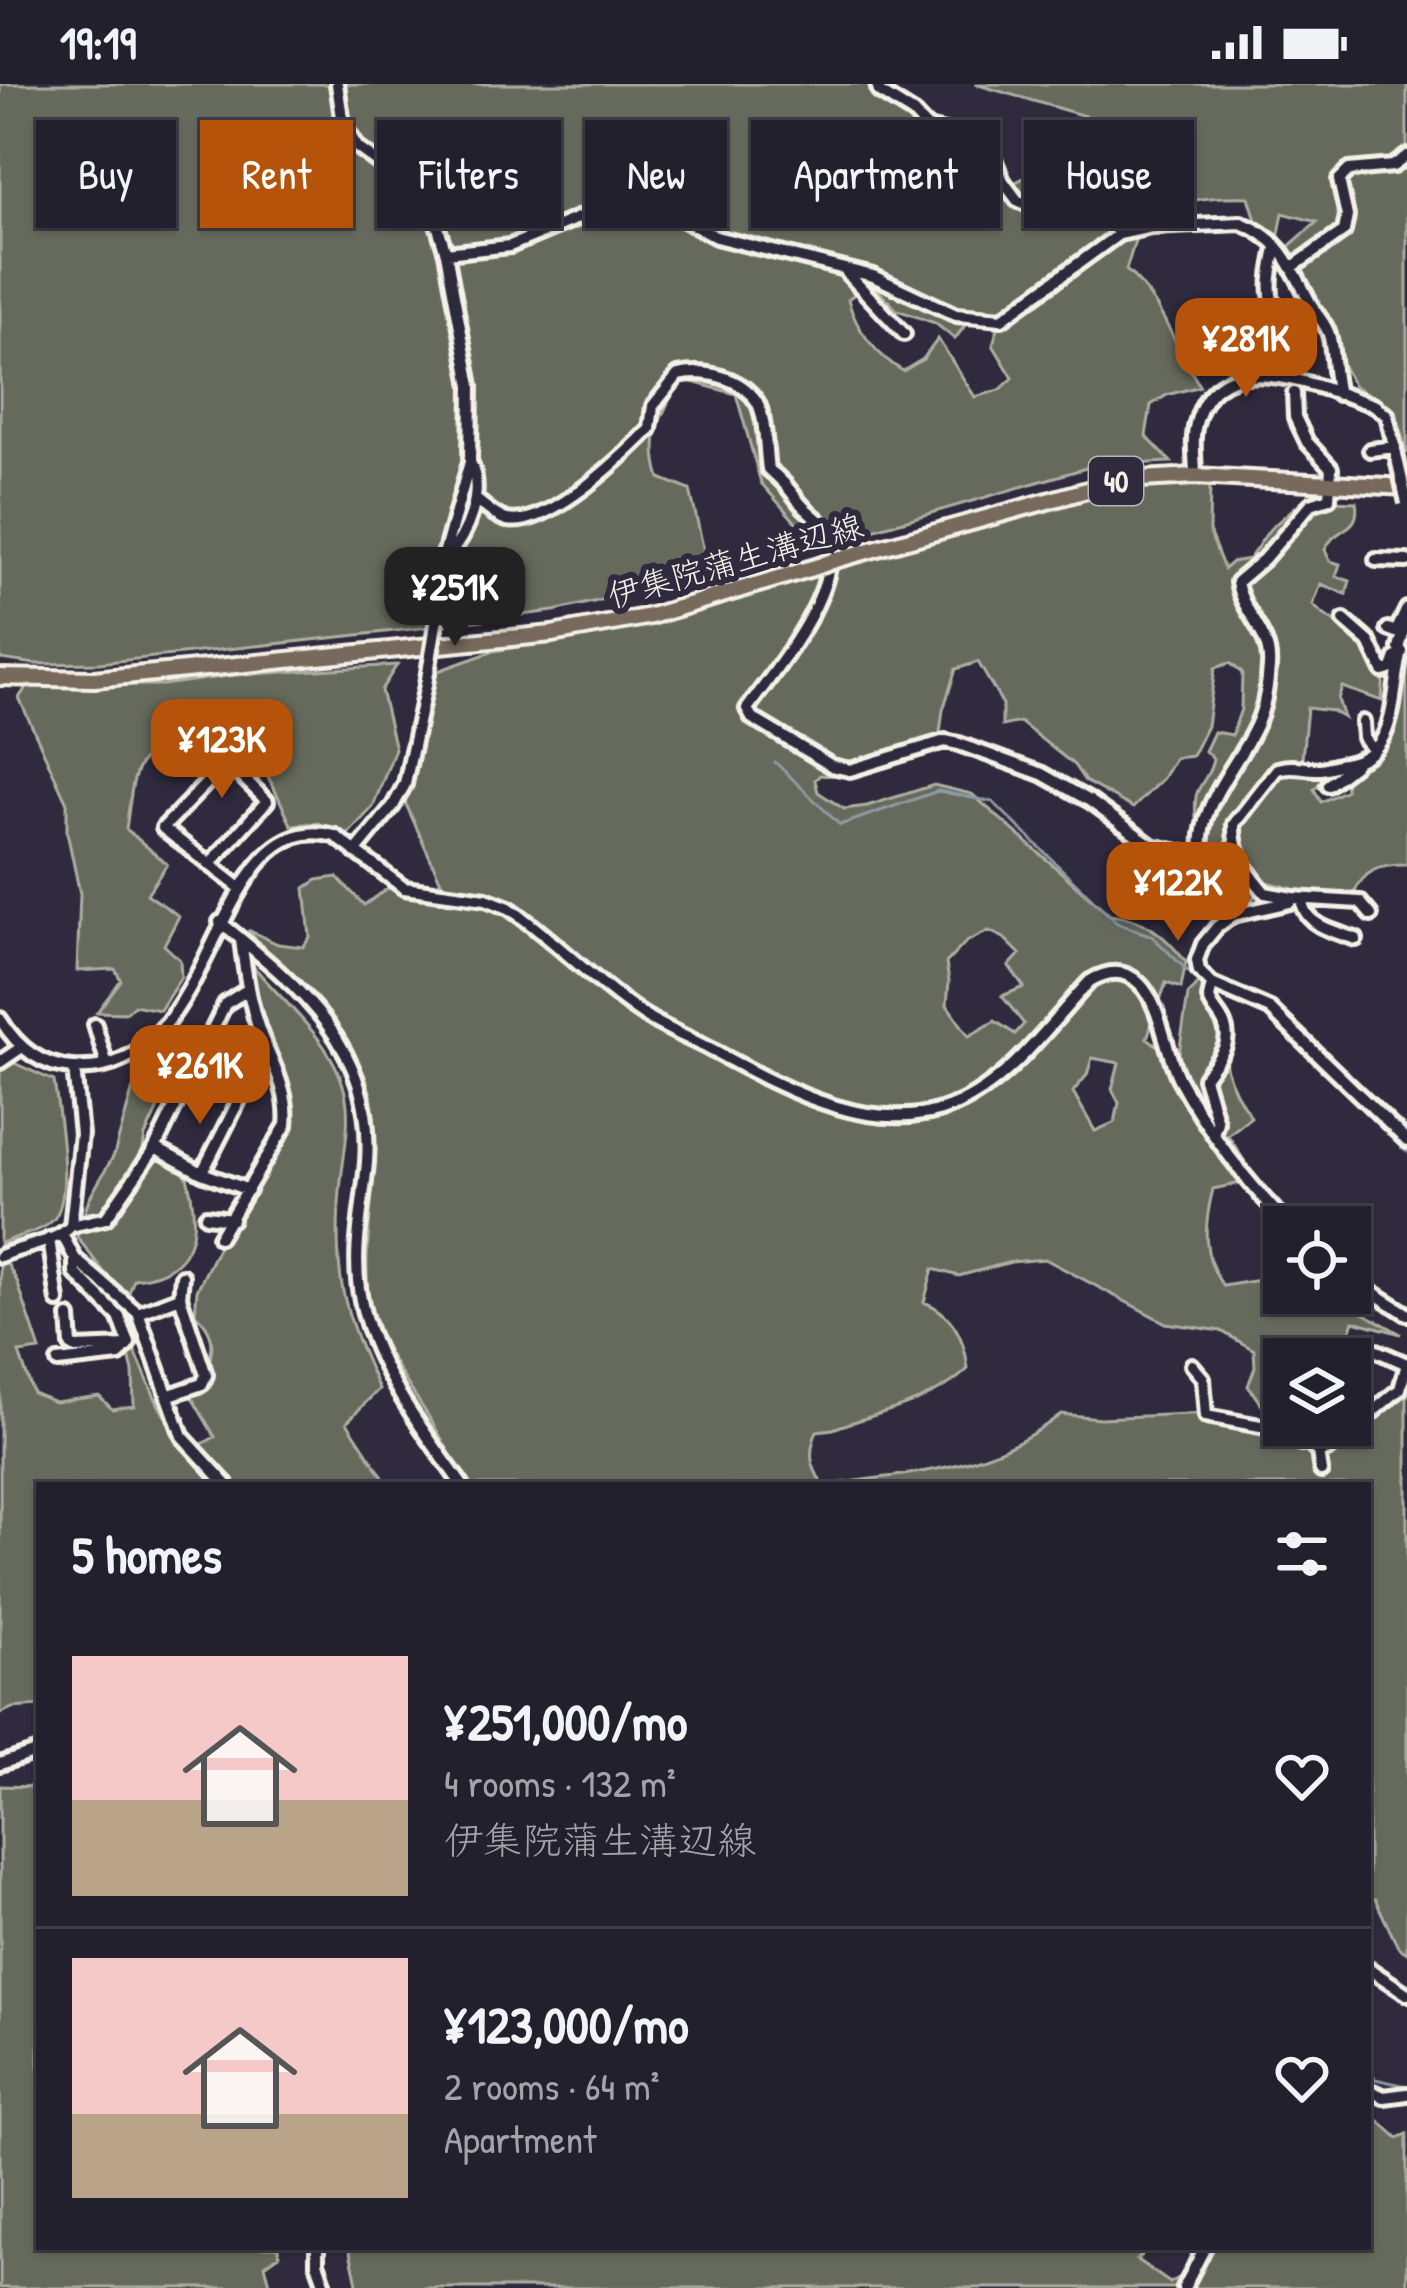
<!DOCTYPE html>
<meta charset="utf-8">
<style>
body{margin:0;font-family:"Patrick Hand","Klee One",sans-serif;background:#2f2d3a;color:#f1f3f6;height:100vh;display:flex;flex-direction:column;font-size:45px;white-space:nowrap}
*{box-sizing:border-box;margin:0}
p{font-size:39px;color:#a3a3aa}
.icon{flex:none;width:66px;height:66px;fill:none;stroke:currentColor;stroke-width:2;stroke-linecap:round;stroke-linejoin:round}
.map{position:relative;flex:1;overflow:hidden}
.drawer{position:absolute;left:36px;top:1398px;width:1335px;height:768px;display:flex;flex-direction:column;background:#23202e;border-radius:0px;box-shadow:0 3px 9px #0004,0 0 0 3px #403e4a}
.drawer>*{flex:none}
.top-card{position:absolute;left:36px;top:36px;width:1335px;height:108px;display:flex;gap:24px}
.fabs{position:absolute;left:1263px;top:1122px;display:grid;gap:24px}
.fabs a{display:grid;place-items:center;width:108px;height:108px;border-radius:0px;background:#23202e;box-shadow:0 3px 9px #0004,0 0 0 3px #403e4a;font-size:60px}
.price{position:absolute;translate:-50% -102px;padding:0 27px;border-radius:24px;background:#b45309;color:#fff;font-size:39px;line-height:78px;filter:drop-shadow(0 3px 6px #0008)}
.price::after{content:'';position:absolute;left:50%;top:72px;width:36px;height:27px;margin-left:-18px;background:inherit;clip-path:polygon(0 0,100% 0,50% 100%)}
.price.selected{background:#222;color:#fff}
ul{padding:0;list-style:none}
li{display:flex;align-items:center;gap:36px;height:300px;padding:0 36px}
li+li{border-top:3px solid #403e4a}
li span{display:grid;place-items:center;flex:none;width:336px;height:240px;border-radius:0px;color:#555}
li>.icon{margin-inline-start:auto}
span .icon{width:144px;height:144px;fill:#fffc;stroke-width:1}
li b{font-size:51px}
h2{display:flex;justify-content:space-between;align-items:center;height:144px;padding:0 36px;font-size:51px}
.pill{padding:0 42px;border-radius:0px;background:#23202e;box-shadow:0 3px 9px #0004,0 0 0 3px #403e4a;font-size:42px;line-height:108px}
.pill.selected{background:#b45309;color:#fff}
.status{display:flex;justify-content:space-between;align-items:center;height:84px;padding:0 60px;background:#23202e;direction:ltr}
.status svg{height:33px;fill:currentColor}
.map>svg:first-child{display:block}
</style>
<div class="status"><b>19:19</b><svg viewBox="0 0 49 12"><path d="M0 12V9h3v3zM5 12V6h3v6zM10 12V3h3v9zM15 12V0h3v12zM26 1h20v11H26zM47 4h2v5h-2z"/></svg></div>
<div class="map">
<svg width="1407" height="2204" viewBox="0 0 1407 2204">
<rect width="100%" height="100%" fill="#2f2a3d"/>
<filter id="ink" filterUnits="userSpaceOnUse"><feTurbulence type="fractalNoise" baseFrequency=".00833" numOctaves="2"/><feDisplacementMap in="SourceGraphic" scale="24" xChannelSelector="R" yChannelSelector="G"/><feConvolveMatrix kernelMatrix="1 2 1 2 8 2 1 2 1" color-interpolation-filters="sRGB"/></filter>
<g filter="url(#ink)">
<path fill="#666a5c" stroke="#adaea2" stroke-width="3" fill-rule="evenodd" d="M0,0H890L910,35L974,55L996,108L1065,73L1109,39L975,0H1407V370L1395,326L1353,301L1299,198L1288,163L1317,138L1283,129L1278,155L1256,136L1249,113C1208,112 1178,116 1142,134L1126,186C1161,214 1175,264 1200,302L1167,311L1151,321L1146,352L1171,378L1093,382L807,465V451L761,399L736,310L681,295C661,332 647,352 660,394L690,406L705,471L733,486L554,527L413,545L99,579L36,580L0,575ZM870,198L897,226L935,239L955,255L966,240L998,242L993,261L1013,294L1000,306L975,313L938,255L923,275L903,287C877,272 855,245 848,215Z
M1210,400L1209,447L1224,485L1232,478L1249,475L1270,445L1303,416L1356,418C1362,449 1334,442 1325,466L1330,477L1340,480L1336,492L1350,497L1346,510L1321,500L1313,521C1339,548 1359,540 1385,573L1382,617L1342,603L1338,615L1344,634L1332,627L1307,624L1302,675L1308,683L1334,684L1314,705L1321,718L1346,706L1344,687C1389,651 1393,636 1400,581L1407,585V781C1379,781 1364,785 1353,812L1304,808L1264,797C1254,812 1245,837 1223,823C1191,802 1196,782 1197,748C1197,737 1193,720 1197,709C1202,696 1211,690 1213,675L1205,667L1214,648L1232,651L1241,625L1242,589L1230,579L1215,584L1207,642L1192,672L1175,674L1163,694L1133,724L1085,697L1074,681L1020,638L1002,642V619L978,578L956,585L943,626L939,656C897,658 861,697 820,691L815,696L818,708L844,725L867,722L934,701L972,710L1110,831C1146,835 1164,850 1186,878L1181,904L1166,899L1147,954L1178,976L1188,911L1202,894L1228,933C1216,971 1229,1002 1251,1033L1228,1051L1245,1078L1250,1097L1213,1105C1204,1141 1201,1170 1223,1202L1284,1192V1209H1335L1349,1221L1401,1250L1354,1237L1342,1271L1331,1274L1310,1264L1293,1262C1248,1311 1284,1300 1284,1341H1289L1290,1346L1274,1338L1248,1302L1255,1283L1254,1266L1221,1247L1166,1239L1045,1175L1011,1178L959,1192L933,1185L924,1218C953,1229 965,1256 968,1285C935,1318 876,1329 833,1345L817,1347C808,1369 810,1381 823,1401C912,1389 988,1388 1061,1330L1100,1334L1210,1329L1311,1363L1335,1358L1391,1317L1407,1276V1869L1398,1863L1375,1815H1368V1401H468C456,1383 447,1364 436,1345C411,1302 372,1257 368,1206C361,1139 391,1049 363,987C337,928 286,895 248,846L278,860L303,863L310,853L305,804L317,796L337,793L364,821L403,794L425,802L441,798L405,718L435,588L494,567L581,553L723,520L922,457L1133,403ZM989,847L1004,854L1020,870L1009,882L1024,903L1002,912L1024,940L1015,950L995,937L969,952L947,921L949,897L946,879L966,858ZM1092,974L1119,979L1112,1005L1119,1019L1115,1038L1095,1047L1073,1008L1087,991Z
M397,581L381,606L395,665L373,723L347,751L318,739L291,741C280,716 270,693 254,671L243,687L197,643L179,641C130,683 135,683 126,745L167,780L147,810L179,832L164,861L180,876L181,893L160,926L134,921L125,929L97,928L121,896L115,885L77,887L80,810L67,748V719L19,614L27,602L163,601L236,591Z
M250,878C282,919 337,958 346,1014C351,1043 342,1078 340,1107C333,1191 343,1229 379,1305L347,1338L388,1401H39V1622L12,1624L0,1630V1175L4,1174L17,1197L40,1266L19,1269L33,1309L55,1318L99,1312L112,1325L134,1322L133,1288L123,1245C149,1287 152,1329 192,1365L215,1353L191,1312C208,1282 226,1256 195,1230L197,1206L222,1156L289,1043L291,1025L284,991L260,936Z
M180,976L145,1052L143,1065L185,1086C201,1139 200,1189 134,1195L129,1209L109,1195L77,1153L89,1115L114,1071L140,980Z
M14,979L54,997C58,1027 75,1115 52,1137C39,1150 16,1151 0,1160V987Z
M0,1702L39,1703V2163H278L279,2171L265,2181L270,2199L267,2204H0Z
M1368,2027L1398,2054L1407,2050V2204H358L349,2163H1149L1137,2176L1170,2199L1182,2192L1194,2163H1368Z"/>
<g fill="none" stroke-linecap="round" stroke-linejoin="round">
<path stroke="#8f9aa4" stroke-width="3" d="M775,678L840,741L938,707L993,718L1117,839L1152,852L1207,906
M1216,909L1246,920
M1279,941L1407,1068
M1368,1975L1375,1995L1407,2002"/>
<defs>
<path id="minor" d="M337,0L343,40L358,64L414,105L436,137L446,169L471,302L470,378L445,467L439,522
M877,0L879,8L913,29L927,44L976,55L989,63L1003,97L1017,116L1030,122L1089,121L1103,130L1119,150
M1276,164C1273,180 1268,199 1272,216C1278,240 1296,257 1296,284
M446,169L510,162L580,133L627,120H654L716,153L873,192L956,231L1002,235L1119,150L1151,143L1241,139C1285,156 1292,186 1312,222C1318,233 1328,242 1330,254C1334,273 1333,291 1338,310
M1294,182L1344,147L1347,132L1339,96L1349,86L1393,82L1407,72
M847,189L904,250
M1370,366L1395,363
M1195,392C1195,377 1192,359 1195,344C1214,253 1319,304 1374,321L1387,331L1396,370
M475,415C485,422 495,433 507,436C549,444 622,373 650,345L653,322L678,291C704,285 741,293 757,318C766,334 765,367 768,385C783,396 789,405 800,419C807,428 822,436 826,447C848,501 776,584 747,625L752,634L832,682L850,686L945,657L959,660L1042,690L1090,717L1152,762L1202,773
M446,474C468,451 485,408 470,378
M1376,476L1407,477
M1344,536L1369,558L1383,587L1392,584L1396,573
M1407,537L1399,564L1402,568C1390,611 1400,671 1344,680C1335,681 1324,686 1315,685C1300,684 1293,681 1277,685L1234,740C1233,770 1246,786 1265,809L1292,814L1290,818L1233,831L1217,843L1203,860L1197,876L1199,887L1212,900L1270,925L1407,1057
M1388,545L1396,548L1407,525
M1363,638L1364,654L1373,666
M1328,701L1355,680
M355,768L393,722L405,700L426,601
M210,780L267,717L227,678L163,744L240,804
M1292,814L1360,818L1371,831
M1303,822C1309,843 1337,848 1356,855
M1233,831C1226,811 1207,795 1203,774C1192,721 1246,675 1261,629C1266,615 1268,597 1269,583C1272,548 1242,530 1237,498L1264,475L1311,420L1329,414L1331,384L1307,358L1295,333L1294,309
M220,838C301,904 375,964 367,1078C363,1125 351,1169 361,1216C374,1284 423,1346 462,1401
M241,856C246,893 250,928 266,963L202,1089L155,1064L225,920L247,906
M1212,900L1209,914C1212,925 1220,930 1224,940C1234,962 1214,978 1204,994L1217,1038L1214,1047
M0,935C17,963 40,982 73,984C222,996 208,719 335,752L404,804L486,815L509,824C555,856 593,897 639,928C658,941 682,951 704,962C776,1000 871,1057 955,1021C1010,998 1050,939 1090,897C1107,887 1124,884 1140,900C1160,919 1166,970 1179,995C1205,1044 1251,1105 1292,1143
M95,941L107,981
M0,978L22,963
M202,1089L248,1106
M206,1132L232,1135
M71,1142L106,1134L155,1064
M63,1152L75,1175L138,1229L182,1352L227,1401
M219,1153L286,1041C289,1013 277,988 266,963
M49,1155L58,1217
M0,1172C22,1162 56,1159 71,1142L81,1050L74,984
M1350,1194L1407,1230
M138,1229L180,1213
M69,1233L71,1261L76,1264L127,1262
M1377,1267L1407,1280
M58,1278L119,1271L129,1259L119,1233L75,1189V1175
M1192,1281L1203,1294L1206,1332L1266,1343L1301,1360L1308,1359L1318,1368
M167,1312L202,1300L206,1291L180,1213L182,1192
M1321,1387L1318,1368L1327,1366L1400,1305L1407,1280
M0,1680L39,1667
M1368,1884L1407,1910
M1368,2006L1384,2013L1407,2010
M317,2163V2179L326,2204
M1184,2204L1205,2163"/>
<path id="major" d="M835,476L1123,396L1195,392L1407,403
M0,593L94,595L552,550L651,532L819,482"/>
</defs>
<use href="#minor" stroke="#f4f1e8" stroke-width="20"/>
<use href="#major" stroke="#f4f1e8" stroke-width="22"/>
<use href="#minor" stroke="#2f2a3d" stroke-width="10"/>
<use href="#major" stroke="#77695c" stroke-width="14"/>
<defs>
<path id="minor-bridge" d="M1396,370L1407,419
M426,601L439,522"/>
<path id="major-bridge" d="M819,482L835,476"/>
</defs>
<use href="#minor-bridge" stroke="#f4f1e8" stroke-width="20" stroke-linecap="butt"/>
<use href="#major-bridge" stroke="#f4f1e8" stroke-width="22" stroke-linecap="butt"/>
<use href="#minor-bridge" stroke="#2f2a3d" stroke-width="10"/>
<use href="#major-bridge" stroke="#77695c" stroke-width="14"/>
</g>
</g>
<g text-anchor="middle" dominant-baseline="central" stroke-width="12" stroke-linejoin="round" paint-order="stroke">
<rect fill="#2f2a3d" stroke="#b9b5b5" stroke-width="3" x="1089" y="373" width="54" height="48" rx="9"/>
<g font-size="30" font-weight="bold" fill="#f4f1e8">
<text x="1116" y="397">40</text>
</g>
<g font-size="33" fill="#f4f1e8" stroke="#2f2a3d">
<text transform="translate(735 476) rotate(-16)">伊集院蒲生溝辺線</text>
</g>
</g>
</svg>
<div class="fabs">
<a><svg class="icon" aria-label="locate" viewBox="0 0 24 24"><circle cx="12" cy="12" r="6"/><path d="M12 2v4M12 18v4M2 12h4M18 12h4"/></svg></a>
<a><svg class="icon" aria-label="layers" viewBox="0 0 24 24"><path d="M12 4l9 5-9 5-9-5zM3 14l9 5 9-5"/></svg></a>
</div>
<b class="price" style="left:1246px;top:316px">¥281K</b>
<b class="price selected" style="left:455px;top:565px">¥251K</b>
<b class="price" style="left:222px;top:717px">¥123K</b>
<b class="price" style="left:1178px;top:860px">¥122K</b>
<b class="price" style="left:200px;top:1043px">¥261K</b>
<div class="top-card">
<a class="pill">Buy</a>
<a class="pill selected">Rent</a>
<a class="pill">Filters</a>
<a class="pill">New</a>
<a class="pill">Apartment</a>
<a class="pill">House</a>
</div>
<section class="drawer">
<h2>5 homes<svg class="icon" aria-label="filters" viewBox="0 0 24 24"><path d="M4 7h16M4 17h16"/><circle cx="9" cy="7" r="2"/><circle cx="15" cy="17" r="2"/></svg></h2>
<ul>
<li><span style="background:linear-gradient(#f6c9c9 60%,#b9a48a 0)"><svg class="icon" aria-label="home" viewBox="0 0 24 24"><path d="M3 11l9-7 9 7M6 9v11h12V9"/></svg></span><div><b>¥251,000/mo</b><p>4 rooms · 132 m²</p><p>伊集院蒲生溝辺線</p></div><svg class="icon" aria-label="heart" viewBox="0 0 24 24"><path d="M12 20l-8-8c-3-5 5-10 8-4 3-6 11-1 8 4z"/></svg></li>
<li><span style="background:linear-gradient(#f6c9c9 65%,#b9a48a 0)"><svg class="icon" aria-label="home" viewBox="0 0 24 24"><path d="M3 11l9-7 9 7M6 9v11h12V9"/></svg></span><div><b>¥123,000/mo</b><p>2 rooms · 64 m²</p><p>Apartment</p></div><svg class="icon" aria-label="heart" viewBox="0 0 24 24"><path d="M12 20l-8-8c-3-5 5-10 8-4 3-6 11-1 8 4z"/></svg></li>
</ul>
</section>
</div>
